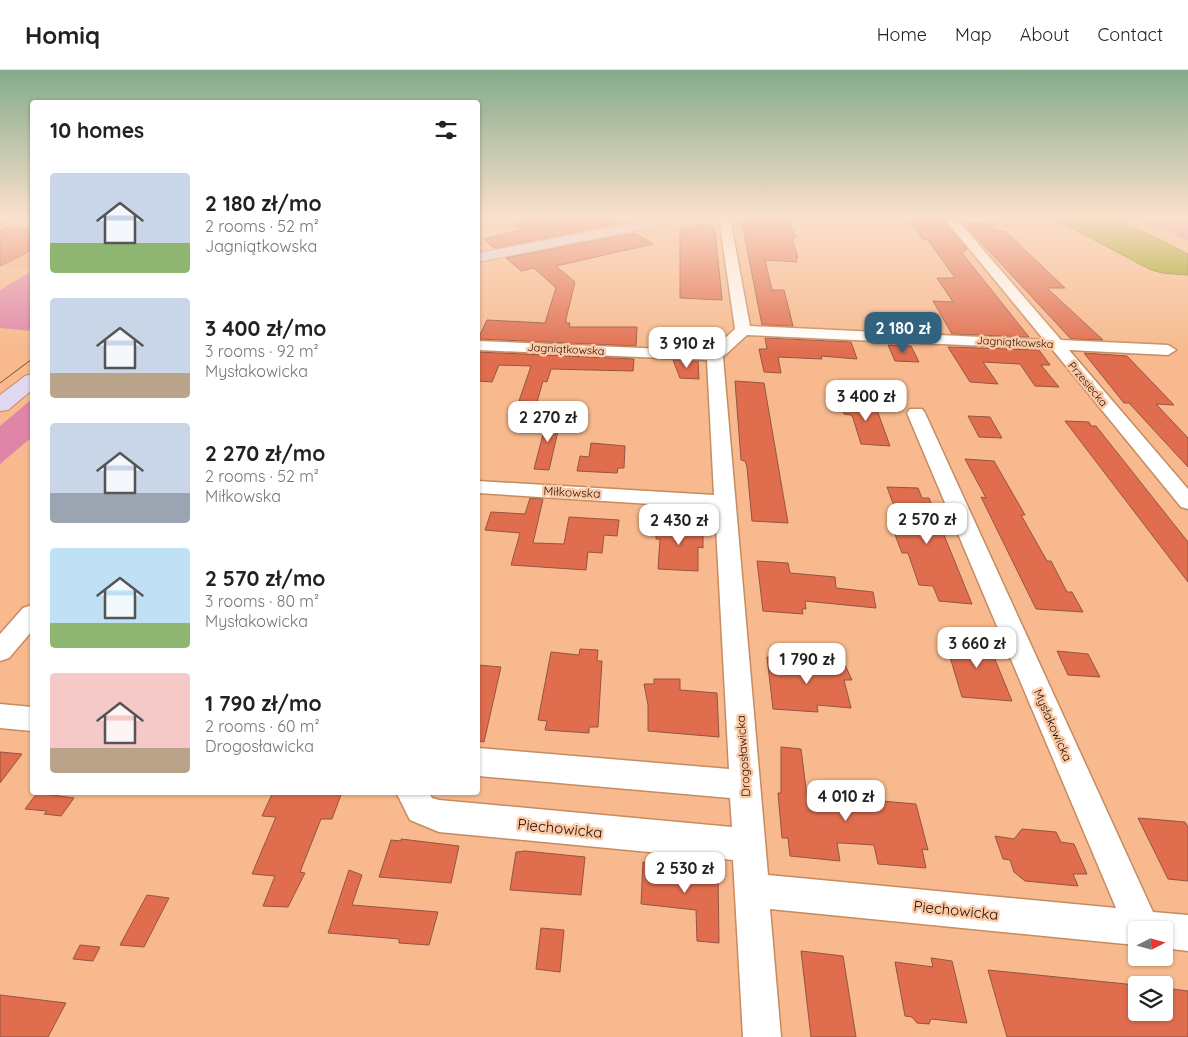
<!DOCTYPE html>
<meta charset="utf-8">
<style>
body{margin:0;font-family:Quicksand,sans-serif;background:#f2f2f2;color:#222;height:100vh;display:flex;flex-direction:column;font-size:19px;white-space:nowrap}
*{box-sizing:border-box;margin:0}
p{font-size:16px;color:#767676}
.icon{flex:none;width:28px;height:28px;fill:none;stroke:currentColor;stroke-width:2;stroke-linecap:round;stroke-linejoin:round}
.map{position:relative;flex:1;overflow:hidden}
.panel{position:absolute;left:30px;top:30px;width:450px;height:695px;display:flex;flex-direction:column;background:#fff;border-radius:5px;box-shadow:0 1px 4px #0004}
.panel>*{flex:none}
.needle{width:32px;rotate:84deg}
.buttons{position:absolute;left:1128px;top:851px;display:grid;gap:10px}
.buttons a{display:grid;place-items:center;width:45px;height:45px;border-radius:5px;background:#fff;box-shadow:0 1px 4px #0004;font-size:25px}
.price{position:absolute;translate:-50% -42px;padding:0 11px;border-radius:10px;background:#fff;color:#222;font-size:16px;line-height:32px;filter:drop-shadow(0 1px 2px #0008)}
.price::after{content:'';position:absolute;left:50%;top:30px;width:15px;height:11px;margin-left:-8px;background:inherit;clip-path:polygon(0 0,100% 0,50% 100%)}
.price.on{background:#316381;color:#fff}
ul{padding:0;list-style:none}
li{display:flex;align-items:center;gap:15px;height:125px;padding:0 20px}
li span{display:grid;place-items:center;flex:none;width:140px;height:100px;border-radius:5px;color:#555}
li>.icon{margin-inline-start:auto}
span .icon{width:60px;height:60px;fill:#fffc;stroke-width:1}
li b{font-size:21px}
h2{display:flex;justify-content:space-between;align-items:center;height:60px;padding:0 20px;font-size:21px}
header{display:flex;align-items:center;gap:30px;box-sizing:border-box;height:70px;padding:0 25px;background:#fff;border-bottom:1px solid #e0e0e0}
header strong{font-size:24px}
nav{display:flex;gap:28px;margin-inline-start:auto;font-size:18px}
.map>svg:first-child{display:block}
</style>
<header>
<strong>Homiq</strong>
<nav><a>Home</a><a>Map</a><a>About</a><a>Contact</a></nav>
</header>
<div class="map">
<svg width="1188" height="967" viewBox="0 0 1188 967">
<rect width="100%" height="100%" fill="#f7b98d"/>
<path fill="#f3ae7e" d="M0,182L32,184V197H0Z"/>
<path fill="#df86a8" d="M1137,148H1188V171Z
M32,201V261L0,258V220Z
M32,329V367L0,394V356Z"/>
<path fill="#8f9d00" stroke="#6f7200" d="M1053,148H1116L1188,184V205L1162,203L1149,199Z"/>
<path fill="#e06d4e" stroke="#955442" d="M545,148L551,153L578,148H613L621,153L494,178L484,169L520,160L513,154Z
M741,148H787L796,168H792L798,188L796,187L797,192L765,190L772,220H784L793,256L762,255Z
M908,148H939L945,152L967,179L962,183L1029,267L952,264L933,231L953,232L937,208H955L928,170H923Z
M963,153L997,154L991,159L1006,162L1065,218H1047L1103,270L1071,269Z
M704,154L715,159L722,230L680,228V159Z
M7,158L32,160V180L0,196V161Z
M635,163L653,174L556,196L575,212L566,249V253H570L569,257H637L636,276L478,269L487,250L545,253L556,218L534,198L521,201L506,188Z
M683,263H702L703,276L697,279L668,277V267H683Z
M765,268L851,272L857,289L821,286L822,289L778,287L781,303L764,302L759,279H767Z
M888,275L911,276L919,292L895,291Z
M948,277L1039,280L1050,295H1041L1059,317L1035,316L1020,294L983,292L998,314L970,312Z
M478,282L634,289L633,301L551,299L547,312L543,311L537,332L519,331L531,296L499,295L492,312L478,311Z
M1084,283L1127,286L1174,335L1156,334L1188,368V397L1129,333H1124Z
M673,290L698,291L699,309L680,308Z
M735,311L764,313L788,453L752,451L747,397L745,391L741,390Z
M839,329L866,331L867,335L872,336L874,340H877L890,376L861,374L853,348L851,345L844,344Z
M548,345L561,348L549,400L534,399Z
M968,346L990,347L1002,368L979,367Z
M1065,351L1089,352L1091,356H1096L1188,472V512Z
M591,373L625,376L624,398H618L617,403L577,401L580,386L589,387Z
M965,389L994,391L1025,445H1021L1047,491H1051L1067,522H1072L1083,542L1036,539L981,427L986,428Z
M887,417L918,418L922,428H929L972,534L939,531L933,516L919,515L908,483H902L897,470L892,455H901Z
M530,428L543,429L533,473L564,474L569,447L619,450L617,466L604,465L602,483L588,482L586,500L511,495L520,463L485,460L491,442L525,444Z
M656,453L703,455V478L698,477V501L658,499L660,469H656Z
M757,491L788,493L790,503L835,507L836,518L873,522L876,538L805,531L806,539H802L803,544L763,541Z
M944,567L987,570L1012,631L962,627Z
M580,579L598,580L597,591H602L598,657H589V663L545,660L547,651L538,650L551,582L579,585Z
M1057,581L1088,584L1100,607L1068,605Z
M767,587L845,595L852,610H844L851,638L817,635L818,642L773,639Z
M478,595L501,597L484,672L478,671Z
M654,609H680V620L717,623L719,667L648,661V635L644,614H654Z
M781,677L801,679L807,726L859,732V729L916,734L928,780L922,779L926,798L878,794L874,775L842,773H837L840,791L790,786L788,768H782L778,723H781Z
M0,682L22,684L0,713Z
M273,722H342L332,749H321L300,802L305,803L288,837L263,836L275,806L252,804L276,747L262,746Z
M37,723L74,728L61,746L44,744L47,741L25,739Z
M1138,748L1185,752L1188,757V811L1168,809Z
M1022,759L1056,762L1061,772L1074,774L1087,804H1073L1078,816L1025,811L1014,802L1010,790L1003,789L995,766L1014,769Z
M401,769L459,776L451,813L379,807L391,770L401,771Z
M525,781L585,787L581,825L510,820L516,782Z
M643,792L718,800L719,873L697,871L696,840L641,834Z
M349,800L362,805L352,835L438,842L429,875L399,873V869L328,863Z
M147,825L169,828L144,877L120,875Z
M541,858L564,860L560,902L536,899Z
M80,875L100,877L93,891L73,889Z
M801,881L843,886L856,967H811Z
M931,888L952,891L967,953L931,949L929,954L917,953L912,947L905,946L895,892L933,897Z
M988,900L1136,915V942H1164V918L1188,921V967H1007Z
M0,925L66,933L48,967H0Z"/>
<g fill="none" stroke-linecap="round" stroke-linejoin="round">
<defs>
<path id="street" d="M0,148H8L0,152Z
M719,148H730L750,256L1044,270L944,148H956L1061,270L1168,275L1176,280L1168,285L1069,280L1188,419V439L1181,437L1052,279L747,265L723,287L768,805L1116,838L907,343L910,339H922L925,343L1153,842L1188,845V881L1164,878V860H1136V875L770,839L781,967H743L733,790L439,762L410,750L396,722H429L432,728L439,730L732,757L730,728L478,706V678L729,699L715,438L478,423V411L714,425L707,290L478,280V271L711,281L735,259Z
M32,535V561L9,588L0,591V564L23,538Z
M0,634L32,637V661L0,658Z"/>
<path id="secondary" d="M659,148H686L679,152L478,192V183Z
M32,304V320L8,340L0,341V325L25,306Z"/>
</defs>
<use href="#street" stroke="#c68b61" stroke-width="3"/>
<use href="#secondary" stroke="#c68b61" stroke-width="2"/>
<use href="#street" fill="#fff" fill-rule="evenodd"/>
<use href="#secondary" fill="#dfd8f1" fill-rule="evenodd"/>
<path stroke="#765137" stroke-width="1" d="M0,313L32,289"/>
</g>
<linearGradient id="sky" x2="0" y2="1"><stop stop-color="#84ab8b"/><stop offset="0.52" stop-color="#fbe0cc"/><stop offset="1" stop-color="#fbe0cc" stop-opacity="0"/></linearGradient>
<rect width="1188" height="283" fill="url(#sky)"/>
<g text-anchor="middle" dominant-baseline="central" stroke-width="5" stroke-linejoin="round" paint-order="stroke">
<g font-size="11" fill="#230e00" stroke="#fcc9a7">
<text transform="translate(1015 272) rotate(3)">Jagniątkowska</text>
<text transform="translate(566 279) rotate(3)">Jagniątkowska</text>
<text transform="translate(1088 314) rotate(50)">Przesiecka</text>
</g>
<g font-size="12" fill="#230e00" stroke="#fcc9a7">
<text transform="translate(572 422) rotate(3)">Miłkowska</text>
<text transform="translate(1053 655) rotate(66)">Mysłakowicka</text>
<text transform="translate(743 686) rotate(-94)">Drogosławicka</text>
</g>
<g font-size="15" fill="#230e00" stroke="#fcc9a7">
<text transform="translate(560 758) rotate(6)">Piechowicka</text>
<text transform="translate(956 840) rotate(6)">Piechowicka</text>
</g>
</g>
</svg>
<div class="buttons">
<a><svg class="needle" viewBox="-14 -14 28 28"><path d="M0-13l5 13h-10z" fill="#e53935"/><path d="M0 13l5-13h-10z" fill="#767676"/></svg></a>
<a><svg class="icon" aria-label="layers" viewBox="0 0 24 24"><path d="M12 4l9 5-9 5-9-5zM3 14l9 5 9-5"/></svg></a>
</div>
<b class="price on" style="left:903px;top:284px">2 180 zł</b>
<b class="price" style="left:687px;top:299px">3 910 zł</b>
<b class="price" style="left:866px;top:352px">3 400 zł</b>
<b class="price" style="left:548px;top:373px">2 270 zł</b>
<b class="price" style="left:927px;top:475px">2 570 zł</b>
<b class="price" style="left:679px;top:476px">2 430 zł</b>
<b class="price" style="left:977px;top:599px">3 660 zł</b>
<b class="price" style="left:807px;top:615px">1 790 zł</b>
<b class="price" style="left:846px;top:752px">4 010 zł</b>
<b class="price" style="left:685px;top:824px">2 530 zł</b>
<section class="panel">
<h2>10 homes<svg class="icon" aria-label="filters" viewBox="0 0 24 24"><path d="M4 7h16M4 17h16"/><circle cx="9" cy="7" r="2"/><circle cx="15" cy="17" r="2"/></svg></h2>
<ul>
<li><span style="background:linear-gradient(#c9d6e8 70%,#8fb573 0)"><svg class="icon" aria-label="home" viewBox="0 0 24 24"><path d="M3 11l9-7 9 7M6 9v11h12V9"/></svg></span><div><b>2 180 zł/mo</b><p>2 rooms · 52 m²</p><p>Jagniątkowska</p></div></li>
<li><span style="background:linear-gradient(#c9d6e8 75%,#b9a48a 0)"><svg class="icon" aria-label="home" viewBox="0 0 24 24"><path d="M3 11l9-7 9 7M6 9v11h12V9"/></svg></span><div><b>3 400 zł/mo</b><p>3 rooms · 92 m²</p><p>Mysłakowicka</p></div></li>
<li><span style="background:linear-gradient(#c9d6e8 70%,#9aa5b1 0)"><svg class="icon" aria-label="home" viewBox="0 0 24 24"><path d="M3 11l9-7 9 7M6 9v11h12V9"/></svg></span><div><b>2 270 zł/mo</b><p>2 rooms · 52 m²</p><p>Miłkowska</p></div></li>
<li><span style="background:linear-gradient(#bfe0f5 75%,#8fb573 0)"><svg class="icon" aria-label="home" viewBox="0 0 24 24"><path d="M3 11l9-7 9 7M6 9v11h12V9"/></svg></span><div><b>2 570 zł/mo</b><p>3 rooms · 80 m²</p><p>Mysłakowicka</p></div></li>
<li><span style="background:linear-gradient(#f6c9c9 75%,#b9a48a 0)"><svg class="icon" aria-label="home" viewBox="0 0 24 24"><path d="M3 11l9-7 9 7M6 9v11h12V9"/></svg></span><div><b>1 790 zł/mo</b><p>2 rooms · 60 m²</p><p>Drogosławicka</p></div></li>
</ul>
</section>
</div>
